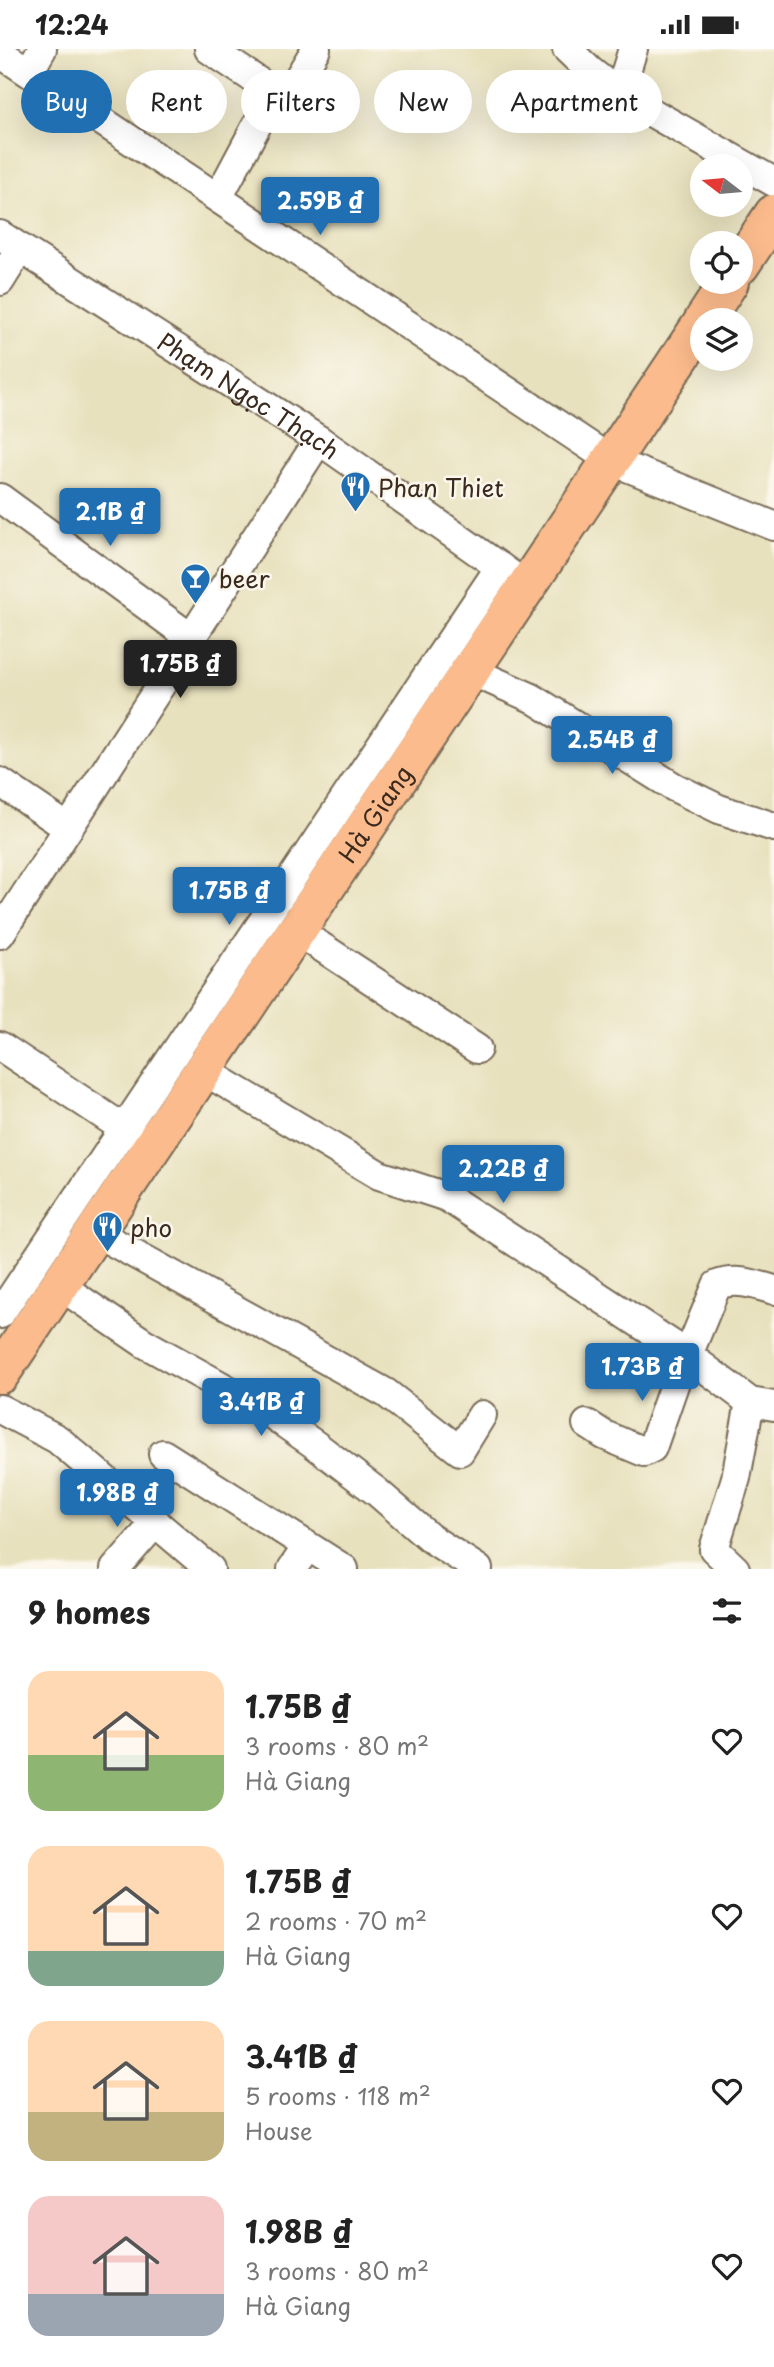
<!DOCTYPE html>
<meta charset="utf-8">
<style>
body{margin:0;font-family:"Playpen Sans",sans-serif;background:#f2f2f2;color:#222;height:100vh;display:flex;flex-direction:column;font-size:26px;white-space:nowrap}
*{box-sizing:border-box;margin:0}
p{font-size:23px;color:#767676}
.icon{flex:none;width:38px;height:38px;fill:none;stroke:currentColor;stroke-width:2;stroke-linecap:round;stroke-linejoin:round}
.map{position:relative;height:1520px;overflow:hidden}
.details{display:flex;flex-direction:column;background:#fff;flex:1}
.details>*{flex:none}
.hud{position:absolute;left:21px;top:21px;width:733px;height:63px;display:flex;gap:14px}
.needle{width:46px;rotate:286deg}
.controls{position:absolute;left:690px;top:105px;display:grid;gap:14px}
.controls a{display:grid;place-items:center;width:63px;height:63px;border-radius:50%;background:#fff;box-shadow:0 7px 28px #0002;font-size:35px}
.price{position:absolute;translate:-50% -60px;padding:0 16px;border-radius:7px;background:#1f6fb2;color:#fff;font-size:23px;line-height:46px;filter:drop-shadow(0 2px 4px #0008)}
.price::after{content:'';position:absolute;left:50%;top:42px;width:21px;height:16px;margin-left:-10px;background:inherit;clip-path:polygon(0 0,100% 0,50% 100%)}
.price.active{background:#222;color:#fff}
ul{padding:0;list-style:none}
li{display:flex;align-items:center;gap:21px;height:175px;padding:0 28px}
li span{display:grid;place-items:center;flex:none;width:196px;height:140px;border-radius:21px;color:#555}
li>.icon{margin-inline-start:auto}
span .icon{width:84px;height:84px;fill:#fffc;stroke-width:1}
li b{font-size:30px}
h2{display:flex;justify-content:space-between;align-items:center;height:84px;padding:0 28px;font-size:30px}
.pill{padding:0 24px;border-radius:32px;background:#fff;box-shadow:0 7px 28px #0002;font-size:24px;line-height:63px}
.pill.active{background:#1f6fb2;color:#fff}
.status{display:flex;justify-content:space-between;align-items:center;height:49px;padding:0 35px;background:#fff;direction:ltr}
.status svg{height:19px;fill:currentColor}
.map>svg:first-child{display:block}
</style>
<div class="status"><b>12:24</b><svg viewBox="0 0 49 12"><path d="M0 12V9h3v3zM5 12V6h3v6zM10 12V3h3v9zM15 12V0h3v12zM26 1h20v11H26zM47 4h2v5h-2z"/></svg></div>
<div class="map">
<svg width="774" height="1520" viewBox="0 0 774 1520">
<rect width="100%" height="100%" fill="#fbf7ec"/>
<filter id="ink" filterUnits="userSpaceOnUse"><feTurbulence type="fractalNoise" baseFrequency=".0143" numOctaves="2"/><feDisplacementMap in="SourceGraphic" scale="14" xChannelSelector="R" yChannelSelector="G"/><feConvolveMatrix kernelMatrix="1 2 1 2 8 2 1 2 1" color-interpolation-filters="sRGB"/></filter>
<filter id="wash" filterUnits="userSpaceOnUse"><feTurbulence type="fractalNoise" baseFrequency=".00686" numOctaves="4" result="noise"/><feDisplacementMap in="SourceGraphic" scale="28" xChannelSelector="R" yChannelSelector="G"/><feGaussianBlur stdDeviation="1.57" result="paint"/><feColorMatrix in="noise" values="0 0 0 0 0 0 0 0 0 0 0 0 0 0 0 0 0 1.4 0 .05"/><feComposite in="paint" operator="in"/></filter>
<g filter="url(#wash)">
<rect width="100%" height="100%" fill="#e8e1be"/>
</g>
<g filter="url(#ink)">
<g fill="none" stroke-linecap="round" stroke-linejoin="round">
<defs>
<g id="minor">
<path d="M209,0L268,39L282,43L293,38L316,0"/>
<path d="M567,0L590,22L619,45L774,133"/>
<path d="M0,4L612,412L774,477"/>
<path d="M29,23L42,0"/>
<path d="M619,45L633,0"/>
<path d="M218,149L275,42"/>
<path id="s1" d="M0,186L319,391L514,528"/>
<path d="M0,232L20,200"/>
<path d="M0,449L191,589"/>
<path d="M471,622L532,649L674,738L719,760L774,778"/>
<path d="M0,733L68,779"/>
<path d="M297,882L477,1000"/>
<path d="M0,885L319,391"/>
<path d="M0,997L138,1089"/>
<path d="M203,1021L379,1126L447,1148L685,1304L750,1353L774,1357"/>
<path d="M95,1183L386,1344L460,1402L482,1366"/>
<path d="M59,1236L144,1294L271,1365L314,1395L377,1443L430,1489L478,1520"/>
<path d="M0,1265L500,518"/>
<path d="M688,1306L717,1236C737,1229 754,1235 774,1241"/>
<path d="M0,1360L57,1390L210,1520"/>
<path d="M587,1375L604,1386L644,1403L652,1399L685,1304"/>
<path d="M163,1405L344,1520"/>
<path d="M115,1520L156,1473"/>
<path d="M292,1520L307,1498"/>
<path d="M735,1520L714,1500L736,1429L750,1353"/>
</g>
<g id="highway">
<path d="M740,216L774,165"/>
<path d="M704,271L729,233"/>
<path id="s2" d="M0,1325L702,275"/>
</g>
</defs>
<use href="#minor" stroke="#786a56" stroke-width="32"/>
<use href="#highway" stroke="#786a56" stroke-width="42"/>
<use href="#minor" stroke="#fff" stroke-width="28"/>
<use href="#highway" stroke="#fbbb8c" stroke-width="38"/>
</g>
</g>
<defs>
<symbol id="restaurant-pin" viewBox="-11 -11 22 30"><path d="M0 17L-7.5 6A9.5 9.5 0 1 1 7.5 6Z" fill="#1f6fb2" stroke="#fbf7ec"/><path d="M-5-6h1v4h1v-4h1v4h1v-4h1v5L-1.5 .5V6h-2V.5L-5-1ZM5-6V6H3V1.5H1.5Q1.5-4 5-6Z" fill="#fff"/></symbol>
<symbol id="bar-pin" viewBox="-11 -11 22 30"><path d="M0 17L-7.5 6A9.5 9.5 0 1 1 7.5 6Z" fill="#1f6fb2" stroke="#fbf7ec"/><path d="M-6-5H6L.8 .8V4.5H3.5V6h-7V4.5H-.8V.8Z" fill="#fff"/></symbol>
</defs>
<g fill-rule="evenodd">
<use href="#restaurant-pin" x="338" y="420" width="35" height="47"/>
<use href="#bar-pin" x="178" y="512" width="35" height="47"/>
<use href="#restaurant-pin" x="90" y="1160" width="35" height="47"/>
</g>
<g text-anchor="middle" dominant-baseline="central" stroke-width="5" stroke-linejoin="round" paint-order="stroke">
<g font-size="24" fill="#3b2a1e" stroke="#fbf7ec">
<text stroke="none"><textPath href="#s1" startOffset="296">Phạm Ngọc Thạch</textPath></text>
<text stroke="none"><textPath href="#s2" startOffset="674">Hà Giang</textPath></text>
</g>
<g font-size="24" fill="#3b2a1e" stroke="#fbf7ec" text-anchor="start">
<text x="378" y="438">Phan Thiet</text>
<text x="219" y="529">beer</text>
<text x="130" y="1178">pho</text>
</g>
</g>
</svg>
<div class="controls">
<a><svg class="needle" viewBox="-14 -14 28 28"><path d="M0-13l5 13h-10z" fill="#e53935"/><path d="M0 13l5-13h-10z" fill="#767676"/></svg></a>
<a><svg class="icon" aria-label="locate" viewBox="0 0 24 24"><circle cx="12" cy="12" r="6"/><path d="M12 2v4M12 18v4M2 12h4M18 12h4"/></svg></a>
<a><svg class="icon" aria-label="layers" viewBox="0 0 24 24"><path d="M12 4l9 5-9 5-9-5zM3 14l9 5 9-5"/></svg></a>
</div>
<b class="price" style="left:320px;top:188px">2.59B ₫</b>
<b class="price" style="left:110px;top:499px">2.1B ₫</b>
<b class="price active" style="left:180px;top:651px">1.75B ₫</b>
<b class="price" style="left:612px;top:727px">2.54B ₫</b>
<b class="price" style="left:229px;top:878px">1.75B ₫</b>
<b class="price" style="left:503px;top:1156px">2.22B ₫</b>
<b class="price" style="left:642px;top:1354px">1.73B ₫</b>
<b class="price" style="left:261px;top:1389px">3.41B ₫</b>
<b class="price" style="left:117px;top:1480px">1.98B ₫</b>
<div class="hud">
<a class="pill active">Buy</a>
<a class="pill">Rent</a>
<a class="pill">Filters</a>
<a class="pill">New</a>
<a class="pill">Apartment</a>
</div>
</div>
<section class="details">
<h2>9 homes<svg class="icon" aria-label="filters" viewBox="0 0 24 24"><path d="M4 7h16M4 17h16"/><circle cx="9" cy="7" r="2"/><circle cx="15" cy="17" r="2"/></svg></h2>
<ul>
<li><span style="background:linear-gradient(#ffd9b3 60%,#8fb573 0)"><svg class="icon" aria-label="home" viewBox="0 0 24 24"><path d="M3 11l9-7 9 7M6 9v11h12V9"/></svg></span><div><b>1.75B ₫</b><p>3 rooms · 80 m²</p><p>Hà Giang</p></div><svg class="icon" aria-label="heart" viewBox="0 0 24 24"><path d="M12 20l-8-8c-3-5 5-10 8-4 3-6 11-1 8 4z"/></svg></li>
<li><span style="background:linear-gradient(#ffd9b3 75%,#7fa58c 0)"><svg class="icon" aria-label="home" viewBox="0 0 24 24"><path d="M3 11l9-7 9 7M6 9v11h12V9"/></svg></span><div><b>1.75B ₫</b><p>2 rooms · 70 m²</p><p>Hà Giang</p></div><svg class="icon" aria-label="heart" viewBox="0 0 24 24"><path d="M12 20l-8-8c-3-5 5-10 8-4 3-6 11-1 8 4z"/></svg></li>
<li><span style="background:linear-gradient(#ffd9b3 65%,#c2b280 0)"><svg class="icon" aria-label="home" viewBox="0 0 24 24"><path d="M3 11l9-7 9 7M6 9v11h12V9"/></svg></span><div><b>3.41B ₫</b><p>5 rooms · 118 m²</p><p>House</p></div><svg class="icon" aria-label="heart" viewBox="0 0 24 24"><path d="M12 20l-8-8c-3-5 5-10 8-4 3-6 11-1 8 4z"/></svg></li>
<li><span style="background:linear-gradient(#f6c9c9 70%,#9aa5b1 0)"><svg class="icon" aria-label="home" viewBox="0 0 24 24"><path d="M3 11l9-7 9 7M6 9v11h12V9"/></svg></span><div><b>1.98B ₫</b><p>3 rooms · 80 m²</p><p>Hà Giang</p></div><svg class="icon" aria-label="heart" viewBox="0 0 24 24"><path d="M12 20l-8-8c-3-5 5-10 8-4 3-6 11-1 8 4z"/></svg></li>
</ul>
</section>
